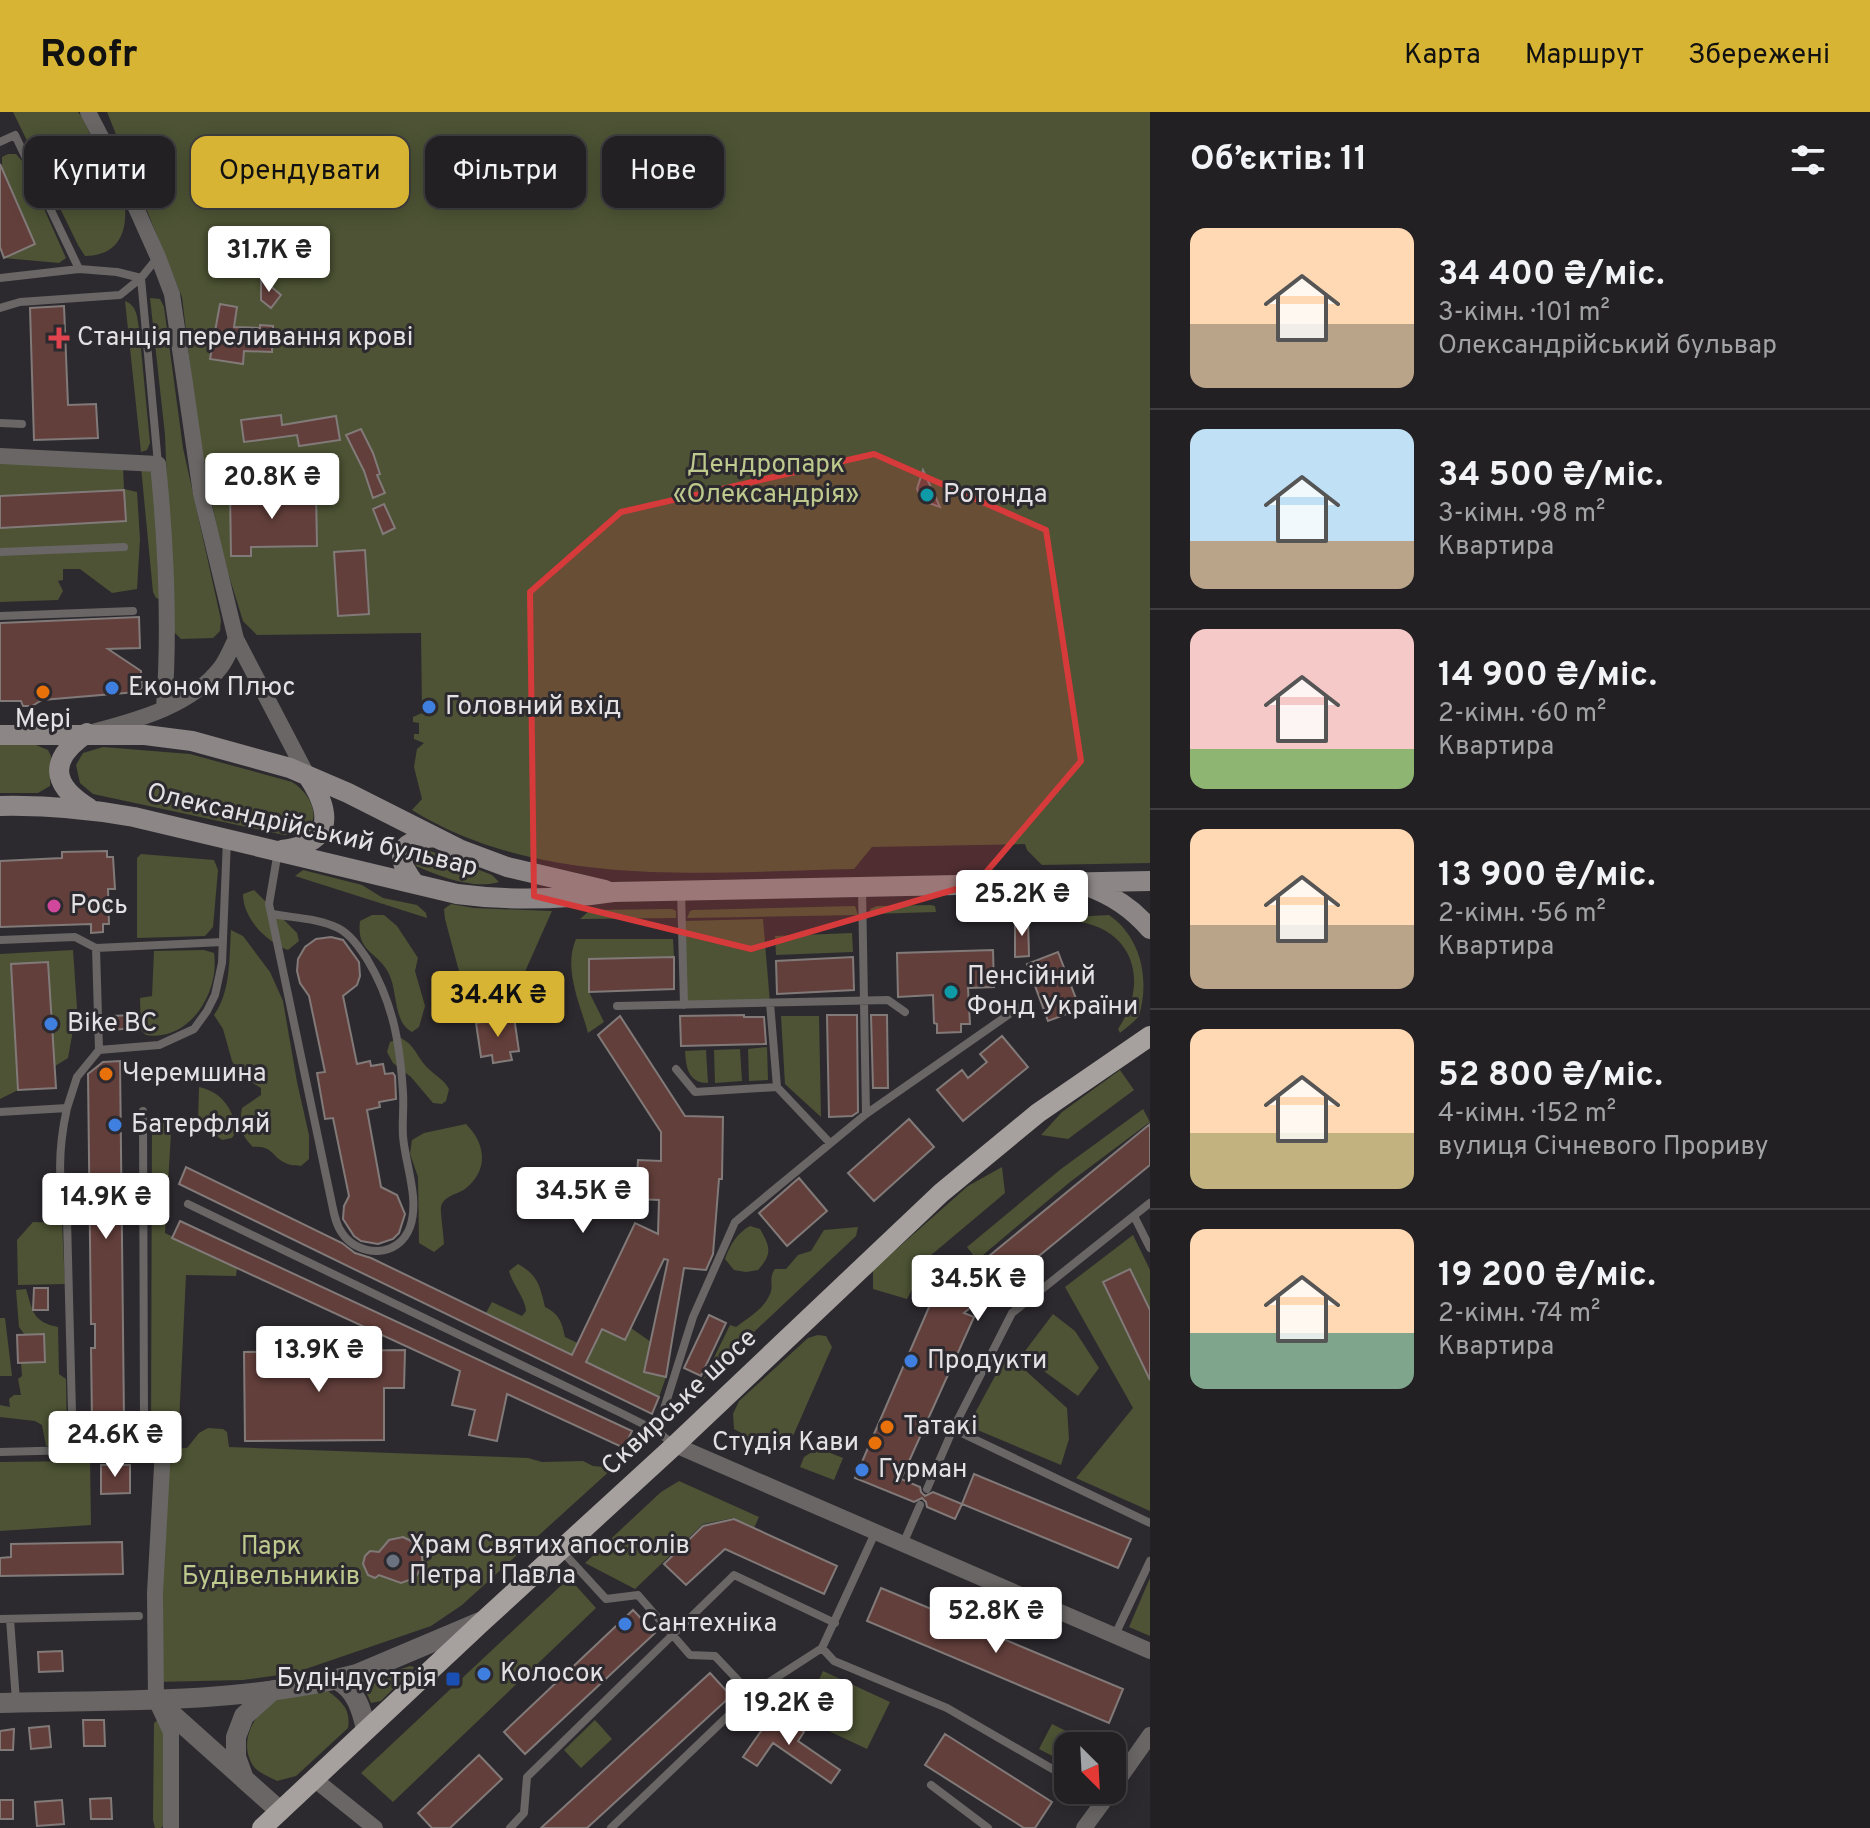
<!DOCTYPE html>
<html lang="uk">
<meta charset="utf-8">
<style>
body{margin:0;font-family:Overpass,sans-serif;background:#2e2d30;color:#f1f3f6;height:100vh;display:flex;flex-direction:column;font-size:30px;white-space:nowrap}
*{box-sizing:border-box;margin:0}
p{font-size:26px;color:#a2a3a6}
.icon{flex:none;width:44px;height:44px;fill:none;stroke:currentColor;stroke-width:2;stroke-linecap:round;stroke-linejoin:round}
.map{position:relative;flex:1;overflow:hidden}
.panel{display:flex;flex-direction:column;background:#222023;width:720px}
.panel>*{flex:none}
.banner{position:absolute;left:24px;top:24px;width:760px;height:72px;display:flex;gap:16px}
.needle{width:52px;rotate:156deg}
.fabs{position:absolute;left:1054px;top:1620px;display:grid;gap:16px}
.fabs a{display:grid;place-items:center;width:72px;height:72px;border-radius:16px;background:#222023;box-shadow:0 4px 20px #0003,0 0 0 2px #3f3e41;font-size:40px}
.price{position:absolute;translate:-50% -68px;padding:0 18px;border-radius:8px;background:#fff;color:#222;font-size:26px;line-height:52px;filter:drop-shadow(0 2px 4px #0008)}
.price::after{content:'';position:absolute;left:50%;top:48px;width:24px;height:18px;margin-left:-12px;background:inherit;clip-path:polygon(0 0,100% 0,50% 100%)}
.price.on{background:#d8b434;color:#111}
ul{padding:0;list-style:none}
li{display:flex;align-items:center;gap:24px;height:200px;padding:0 40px}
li+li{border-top:2px solid #3f3e41}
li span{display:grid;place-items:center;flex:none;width:224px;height:160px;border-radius:16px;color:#555}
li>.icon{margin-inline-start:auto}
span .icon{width:96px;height:96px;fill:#fffc;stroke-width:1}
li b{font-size:34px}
h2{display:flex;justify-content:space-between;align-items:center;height:96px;padding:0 40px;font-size:34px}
.pill{padding:0 28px;border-radius:16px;background:#222023;box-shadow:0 4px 20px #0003,0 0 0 2px #3f3e41;font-size:28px;line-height:72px}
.pill.on{background:#d8b434;color:#111}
header{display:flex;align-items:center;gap:48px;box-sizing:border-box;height:112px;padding:0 40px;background:#d8b434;color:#111}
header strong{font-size:38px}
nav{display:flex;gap:44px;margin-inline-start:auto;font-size:28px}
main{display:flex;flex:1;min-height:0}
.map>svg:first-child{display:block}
</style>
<header>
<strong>Roofr</strong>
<nav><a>Карта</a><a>Маршрут</a><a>Збережені</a></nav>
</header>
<main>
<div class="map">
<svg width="1150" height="1716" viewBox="0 0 1150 1716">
<rect width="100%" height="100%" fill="#2d2a2f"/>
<path fill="#4d5334" d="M13,0H78L83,7L125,97C127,125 114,144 85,144L78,133Z
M107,0H1150V751L1042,753L1027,738L1025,732L872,735L854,757C708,760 541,778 412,698L422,687L414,655L417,637L424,631L414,627V622H419V611L413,610V605L422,601L421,521L257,523L243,509L221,438L197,311L182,185Z
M8,42H16L23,50L66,146L59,151L4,146L2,45Z
M150,186L160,187L164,195L183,336L221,508L220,519L213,526L181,527L173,519L165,323Z
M125,189C137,194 137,204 139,216L150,331L147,338L141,340Z
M0,348L123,355L124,377L137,380L140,427L137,477L112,481L80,457H63V468L58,469L63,479L58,488L0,490V416L126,408L124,378L0,384Z
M141,355L150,359L155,367L160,487L156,486L153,480Z
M0,633H36L48,638L51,644L50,674L38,681H0Z
M103,635L190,642L292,670C319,687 325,724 284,723L93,682L80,671L76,653L83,641Z
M423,736L492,763L499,770C474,778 439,764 416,754L414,749L417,740Z
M141,742L214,748L218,758L213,815L205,824L137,826V746Z
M303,758L362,773L383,786L417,793L426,801L427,806L295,764Z
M254,778L297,821L299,829L288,838C267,830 243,807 243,782Z
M451,792L474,796L552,799L511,891L480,895L467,889L445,807L444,797Z
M931,793L935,794L936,800L870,802V797L877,794Z
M855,794L858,803L687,806L690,799L693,798Z
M672,797L676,799V806L580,807L590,798Z
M372,803H384L397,814L418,846L415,859L425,894L419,915L412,920C393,910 398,880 389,862C378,839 356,841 360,809Z
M1109,803C1141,825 1150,867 1139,904C1134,910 1126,916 1120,921L1118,917C1150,870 1134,815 1073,809L1071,805Z
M763,807L770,891L684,893L682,809Z
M231,818L243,824L270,860L283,889L297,970L309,1023V1047L301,1054C297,1053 292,1054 288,1052C272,1047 274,1033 253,1035C240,1022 239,1014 242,996L261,983V976L240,963L232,949L223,917L214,903C231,879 229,847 231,818Z
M852,821L853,840L776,843L775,824Z
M576,827H673L674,845L589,847V880L604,910L588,921C580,891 563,857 576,827Z
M73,838L77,896L68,946L55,954L56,976L18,978L0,987V842Z
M204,838L214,841C220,881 189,930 146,923L141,918L140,886L152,884L154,839Z
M781,904H819L821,1005L785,972Z
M401,926C414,933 416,942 424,952C432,962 443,966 449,977L446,989L442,992L433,991L411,965L393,951L387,940L390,930Z
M767,935L768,968L749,969L748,937Z
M740,937L742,969L715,971L714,938Z
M706,938L708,971C688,971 686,955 685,939Z
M1120,958L1134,978L1068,1027L1041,1023L1062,1000Z
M199,975C222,980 232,996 237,1018L232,1026L222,1028L198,1010Z
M1143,997L1150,1010L1070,1070L977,1148L967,1135L1061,1057Z
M152,1005H172L165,1121L237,1156L236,1164L186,1163L179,1311L163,1326H151Z
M466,1012C486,1032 489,1058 465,1077C458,1082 443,1084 441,1095C440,1098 444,1125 444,1132L434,1140L419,1131L418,1065L410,1042L412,1028L424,1021Z
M1002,1055L1005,1081L930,1144L907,1187L873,1177V1158L968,1074Z
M33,1110L62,1111L65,1172L18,1173L17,1128Z
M750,1114L760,1117C771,1136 772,1142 758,1158L746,1160L734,1158L725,1147C730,1133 737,1121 750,1114Z
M858,1115L856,1124L703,1268L730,1213L736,1215C748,1206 764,1197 770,1182C774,1173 768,1166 775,1157H786L798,1143L811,1139L824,1118Z
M1133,1123L1150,1158V1399L1076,1366L1133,1296L1065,1175Z
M518,1152C538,1163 540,1174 545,1195C559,1202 562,1210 565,1225L592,1238L602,1217L625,1228L631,1216L651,1230L644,1260L666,1265L659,1285L486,1201L492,1190L522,1204L526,1199C525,1185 513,1174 509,1159Z
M26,1177C33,1200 33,1210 58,1215L59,1262L66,1267L67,1327L61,1334H46L42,1313L35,1309L0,1305V1293L10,1295L9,1287L14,1283H21L18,1267L22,1264L21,1251L45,1250L19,1215L16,1178Z
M1053,1202L1075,1219L1099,1256L1078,1284L1022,1243Z
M0,1206H5L12,1264H0Z
M818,1223L826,1224L832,1235L793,1324C771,1344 756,1328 734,1317L733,1302L739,1289L808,1226Z
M1007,1242L1067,1296L1069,1327L1061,1353L968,1314Z
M124,1307L125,1314H142L141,1328L134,1330H97L92,1321V1308Z
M208,1316L223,1317L227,1320L229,1335L528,1346L542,1350L583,1349L593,1354L613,1356L462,1493L431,1514L294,1561L243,1568L155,1570L163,1337L187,1336L199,1321Z
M818,1336L843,1346L834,1368L800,1355L804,1345Z
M90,1349L91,1413L0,1419V1350Z
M679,1369L759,1405L754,1416L734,1406L703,1412L635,1477L585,1451L661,1380Z
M569,1466L596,1496L393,1690L361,1661Z
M1150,1466V1524L1129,1515Z
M410,1554L414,1555L413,1557L381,1589L371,1591L362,1570Z
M823,1559L890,1590L867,1637L801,1606Z
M328,1579C342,1590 351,1597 348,1616L296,1664L277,1669C270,1665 261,1662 255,1656C236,1632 254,1600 277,1587C290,1580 313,1581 328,1579Z
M159,1607L164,1611L165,1712L161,1716H155L153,1708L154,1611Z
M595,1608L612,1627L581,1656L564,1638Z
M1052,1612L1096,1634H1068V1652L1039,1637Z"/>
<path fill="#633f3b" stroke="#817a79" stroke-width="2" d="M0,52L35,132L4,146L0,135Z
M261,166L281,183L271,196L261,188Z
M220,192L237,195L234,215L260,216V213L273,214L272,240L244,239L243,252L210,247Z
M64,194L68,293L96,292L98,326L34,328L30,196Z
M281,303L282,313L336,304L340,328L299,334L297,323L244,330L241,308Z
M361,317L373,341L380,362L377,363L385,381L373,386L364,359L346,323Z
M923,358L940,395L923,389L917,377Z
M124,378L126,409L0,416V384Z
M316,379L317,434L251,435V444H231L230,381Z
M384,392L395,416L383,422L373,397Z
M365,438L369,502L338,504L334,440Z
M139,505L140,536L108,537L141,559L142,575L137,580L42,588L32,594H23L21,589H0V511Z
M107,739V745H113L115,777H108L109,812H103V820L91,821V812L0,815V749L62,746V740Z
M1028,806L1029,844L1015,845V807Z
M331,825L343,828L359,850L360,864L357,873L343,884L357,952L370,949L371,954L383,952L385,962L393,961L395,964L396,987L379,990L380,995L367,998L381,1075L397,1083L405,1102L399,1121L393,1127L378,1132L361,1129L354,1124L343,1107L344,1094L349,1084L333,1006L325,1007L317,961L325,960L309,884L300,871L297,859L298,847L305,835L316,827Z
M993,838L994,875L968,876L970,912H961V920L937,921V912L934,911L933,883L898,885L897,841Z
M1058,840L1080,897L1048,909L1027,852Z
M674,845V877L589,880V847Z
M853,845L854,878L777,882L776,849Z
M48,850L56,976L18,978L11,852Z
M131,903L132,916L113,918L112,904Z
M744,903V905H764L766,932L681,934L680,904Z
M827,903H857L858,1000L852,1004L829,1005Z
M871,903H887L888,976H873Z
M620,904L685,1004L723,1005L722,1067H719L713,1142L706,1158L684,1156L666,1265L644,1260L668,1148L664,1147L625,1228L602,1217L586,1250L659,1285L652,1302L179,1072L186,1055L342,1131L355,1141L371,1146L572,1243L635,1111L658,1122L659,1088L636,1087L638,1048L661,1049V1020L598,923Z
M514,905L519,939L510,940L512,948L493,951L492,943L481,945L476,911Z
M1002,924L1028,955L963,1009L937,978L962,958L968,966L987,950L980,942Z
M120,949L124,1307L92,1308L91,1236H95V1212H91L88,962L103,950Z
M909,1007L934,1035L874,1089L848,1061Z
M1150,1012V1053L1001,1175L998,1172L964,1201L974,1205L901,1367L920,1375L921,1380L925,1384L933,1380L962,1392L955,1407L927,1395L926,1390L922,1386L914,1390L855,1366L939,1172L950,1176Z
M799,1066L827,1099L787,1134L759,1101Z
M180,1109L632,1319L624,1336L507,1282L497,1329L469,1323L475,1298L452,1293L460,1259L172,1126Z
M1130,1157L1150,1198V1268L1103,1170Z
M34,1176H48V1198H33Z
M709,1203L726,1211L701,1264L684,1256Z
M44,1222L45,1250L18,1251L17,1223Z
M405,1238L404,1276H384V1328L245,1329L244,1240Z
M101,1353H130V1381L101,1382Z
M974,1362L1131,1427L1118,1456L962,1392Z
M734,1407L837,1454L824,1482L725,1437L686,1473L664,1452L703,1414Z
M403,1425L417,1432L421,1438L423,1453L415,1466L401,1471L379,1463L375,1466L368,1463L363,1452L365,1444L370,1439L379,1440L389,1428Z
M122,1430L123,1462L0,1464V1446L11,1445V1432Z
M881,1476L1123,1577L1109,1611L867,1509Z
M633,1498L655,1521L525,1642L504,1620Z
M62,1539L63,1559L39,1560L38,1540Z
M710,1561L731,1584L587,1716H541Z
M775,1599L804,1620L798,1629L840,1658L831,1671L773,1631L757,1654L743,1645Z
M83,1608H104L105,1634H84Z
M49,1614L51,1635L31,1637L29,1616Z
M14,1617L13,1638H0V1619Z
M945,1622L1052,1690L1035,1716H1024L925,1653Z
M479,1643L502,1667L450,1716H432L418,1701Z
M111,1686L112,1707H91L90,1687Z
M0,1688H13V1707H0Z
M62,1688L64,1712L37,1714L35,1690Z"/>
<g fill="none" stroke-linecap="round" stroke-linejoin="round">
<path stroke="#696665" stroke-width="8" d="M0,30L15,23L79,157L117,160L141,166
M158,145L141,166L158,352
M0,166L79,157
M0,196L20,190L120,183L141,166
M0,311L22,312
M0,440L124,435
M0,504L133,499
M862,776L866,1002
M681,779L684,893
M272,802C293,806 318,806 338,816C350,822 359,835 367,847C393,890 400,931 403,981C404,995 402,1010 403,1024C405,1052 420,1087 410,1115C399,1146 359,1146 342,1121C336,1113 334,1102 332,1092L269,792L278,739
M0,828L75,825L96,836L223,830
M96,836L99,938
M770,891L777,975
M617,894L888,888L905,900
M676,957L695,980L777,975L830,1031
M67,996C59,1032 57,1072 67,1108L73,1338
M143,999L144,1312L147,1336
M0,1000L67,996L77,965L99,938L159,933L194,917L207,899L215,883L222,851L227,727
M1150,1091L1012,1201L953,1317L1150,1411
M188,1092L621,1301L657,1319L674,1333
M1134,1104L1150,1136
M657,1319L693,1205L735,1110L866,1002L1018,896
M0,1340L150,1336
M927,1377L953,1317
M903,1432L920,1393
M561,1438L606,1487L638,1483L690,1543L715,1544L751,1582L611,1716
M0,1507L139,1504
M10,1507L16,1589
M1115,1523L1150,1449
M822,1536L834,1549L947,1596L1068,1666
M751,1582L822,1536L875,1421
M931,1673L988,1716
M1088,1678L1105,1688
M510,1716L524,1701L527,1665L734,1463L835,1511"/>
<path stroke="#696665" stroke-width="16" d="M88,0L124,69L158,145L172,182L201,382L236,527L307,663
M0,344L158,352C166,432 170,516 164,596
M96,619C141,607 192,593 221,555C227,547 231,536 236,527
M675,1333L1150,1539
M163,1337L155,1481L156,1588L171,1620V1716
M314,1667L375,1716
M1112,1677L1150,1623
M1084,1716L1112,1678"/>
<path stroke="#696665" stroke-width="20" d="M337,1568C356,1578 362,1598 366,1618
M273,1578L244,1604L236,1625V1645L244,1667L280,1699
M156,1588L242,1665
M0,1591C114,1588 247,1592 357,1562L480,1510"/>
<path stroke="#8c8786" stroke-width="20" d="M87,621C49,647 50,672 89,696
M0,623H145L192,629L290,656L348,681L459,737L507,755L605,778
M0,694C46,693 89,697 134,705L457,782C510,789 560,788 613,780L1150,769
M282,738C335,731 332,700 307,663
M415,772C393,743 398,729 434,725
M1087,774C1113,784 1132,796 1150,817"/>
<path stroke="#a6a19e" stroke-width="20" d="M262,1716L482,1510L675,1333L941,1081L1038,1001L1150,924"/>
</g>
<path fill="#d73a3b" fill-opacity="0.2" stroke="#d73a3b" stroke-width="6" stroke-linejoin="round" d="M874,342L1046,418L1081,649L977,771L751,837L534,784L530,480L621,400Z"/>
<path fill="#e0444e" stroke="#2d2a2f" stroke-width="3" d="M55 214h8v8h8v8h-8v8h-8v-8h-8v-8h8z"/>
<g fill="#0f9aa8" stroke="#2d2a2f" stroke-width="3">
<circle cx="927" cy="383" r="8"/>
<circle cx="951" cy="880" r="8"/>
</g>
<g fill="#3f7fe0" stroke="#2d2a2f" stroke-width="3">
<circle cx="112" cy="576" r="8"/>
<circle cx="429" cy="595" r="8"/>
<circle cx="51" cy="912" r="8"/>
<circle cx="115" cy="1013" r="8"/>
<circle cx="911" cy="1249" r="8"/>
<circle cx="862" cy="1358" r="8"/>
<circle cx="625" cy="1512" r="8"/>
<circle cx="484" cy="1562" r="8"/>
</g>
<g fill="#e8710a" stroke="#2d2a2f" stroke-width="3">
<circle cx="43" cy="580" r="8"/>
<circle cx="106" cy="962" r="8"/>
<circle cx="887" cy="1315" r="8"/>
<circle cx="875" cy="1331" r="8"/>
</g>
<circle fill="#d1479c" stroke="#2d2a2f" stroke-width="3" cx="54" cy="794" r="8"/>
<circle fill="#6b7280" stroke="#2d2a2f" stroke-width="3" cx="393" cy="1449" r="8"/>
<rect fill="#1a4fb4" stroke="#2d2a2f" stroke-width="3" x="445" y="1559" width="16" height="16" rx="4"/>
<g text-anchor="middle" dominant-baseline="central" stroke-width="6" stroke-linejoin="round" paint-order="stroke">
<g font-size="26" fill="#e3e1e4" stroke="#2d2a2f" text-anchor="start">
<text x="77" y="226">Станція переливання крові</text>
<text x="943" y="383">Ротонда</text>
<text x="128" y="576">Економ Плюс</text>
<text x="445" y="595">Головний вхід</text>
<text x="43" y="608" text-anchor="middle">Мері</text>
<text x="70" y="794">Рось</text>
<text x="967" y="865">Пенсійний<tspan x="967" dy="30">Фонд України</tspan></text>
<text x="67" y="912">Bike BC</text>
<text x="122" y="962">Черемшина</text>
<text x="131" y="1013">Батерфляй</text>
<text x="927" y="1249">Продукти</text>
<text x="903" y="1315">Татакі</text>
<text x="859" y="1331" text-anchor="end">Студія Кави</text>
<text x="878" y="1358">Гурман</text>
<text x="409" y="1434">Храм Святих апостолів<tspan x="409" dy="30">Петра і Павла</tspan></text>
<text x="641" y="1512">Сантехніка</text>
<text x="500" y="1562">Колосок</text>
<text x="437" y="1567" text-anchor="end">Будіндустрія</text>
</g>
<g font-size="26" fill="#bdc98d" stroke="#2d2a2f">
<text x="766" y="353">Дендропарк<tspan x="766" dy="30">«Олександрія»</tspan></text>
<text x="271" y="1435">Парк<tspan x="271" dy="30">Будівельників</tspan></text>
</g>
<g font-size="26" fill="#e3e1e4" stroke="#2d2a2f">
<text transform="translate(312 719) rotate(13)">Олександрійський бульвар</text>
<text transform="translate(680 1291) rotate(-43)">Сквирське шосе</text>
</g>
</g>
</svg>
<div class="fabs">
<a><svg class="needle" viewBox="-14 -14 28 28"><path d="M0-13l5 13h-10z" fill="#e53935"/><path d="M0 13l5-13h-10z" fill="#a2a3a6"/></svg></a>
</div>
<b class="price" style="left:269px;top:182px">31.7K ₴</b>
<b class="price" style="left:272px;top:409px">20.8K ₴</b>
<b class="price" style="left:1022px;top:826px">25.2K ₴</b>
<b class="price on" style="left:498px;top:927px">34.4K ₴</b>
<b class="price" style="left:583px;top:1123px">34.5K ₴</b>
<b class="price" style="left:106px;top:1129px">14.9K ₴</b>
<b class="price" style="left:978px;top:1211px">34.5K ₴</b>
<b class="price" style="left:319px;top:1282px">13.9K ₴</b>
<b class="price" style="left:115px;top:1367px">24.6K ₴</b>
<b class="price" style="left:996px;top:1543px">52.8K ₴</b>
<b class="price" style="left:789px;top:1635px">19.2K ₴</b>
<div class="banner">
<a class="pill">Купити</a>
<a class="pill on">Орендувати</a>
<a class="pill">Фільтри</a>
<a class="pill">Нове</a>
</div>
</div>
<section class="panel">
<h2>Об’єктів: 11<svg class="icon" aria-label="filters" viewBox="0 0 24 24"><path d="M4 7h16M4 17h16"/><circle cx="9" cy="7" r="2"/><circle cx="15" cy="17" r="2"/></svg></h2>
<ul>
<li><span style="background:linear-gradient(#ffd9b3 60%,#b9a48a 0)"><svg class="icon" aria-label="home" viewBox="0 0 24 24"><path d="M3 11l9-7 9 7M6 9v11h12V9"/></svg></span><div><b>34 400 ₴/міс.</b><p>3-кімн. · 101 m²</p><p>Олександрійський бульвар</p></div></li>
<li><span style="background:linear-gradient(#bfe0f5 70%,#b9a48a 0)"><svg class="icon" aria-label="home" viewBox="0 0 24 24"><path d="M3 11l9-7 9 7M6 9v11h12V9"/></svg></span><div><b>34 500 ₴/міс.</b><p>3-кімн. · 98 m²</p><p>Квартира</p></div></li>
<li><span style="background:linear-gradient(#f6c9c9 75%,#8fb573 0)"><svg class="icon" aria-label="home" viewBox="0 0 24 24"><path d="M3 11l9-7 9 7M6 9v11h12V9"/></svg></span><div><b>14 900 ₴/міс.</b><p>2-кімн. · 60 m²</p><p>Квартира</p></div></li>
<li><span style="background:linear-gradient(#ffd9b3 60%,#b9a48a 0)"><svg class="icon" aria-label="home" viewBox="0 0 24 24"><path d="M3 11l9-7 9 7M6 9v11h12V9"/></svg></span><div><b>13 900 ₴/міс.</b><p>2-кімн. · 56 m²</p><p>Квартира</p></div></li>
<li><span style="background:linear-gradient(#ffd9b3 65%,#c2b280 0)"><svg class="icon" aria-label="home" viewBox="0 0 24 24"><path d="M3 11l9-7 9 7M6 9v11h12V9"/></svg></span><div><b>52 800 ₴/міс.</b><p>4-кімн. · 152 m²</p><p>вулиця Січневого Прориву</p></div></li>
<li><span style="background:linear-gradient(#ffd9b3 65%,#7fa58c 0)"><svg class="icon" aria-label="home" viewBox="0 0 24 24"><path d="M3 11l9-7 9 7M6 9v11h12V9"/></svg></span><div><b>19 200 ₴/міс.</b><p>2-кімн. · 74 m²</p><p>Квартира</p></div></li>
</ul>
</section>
</main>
